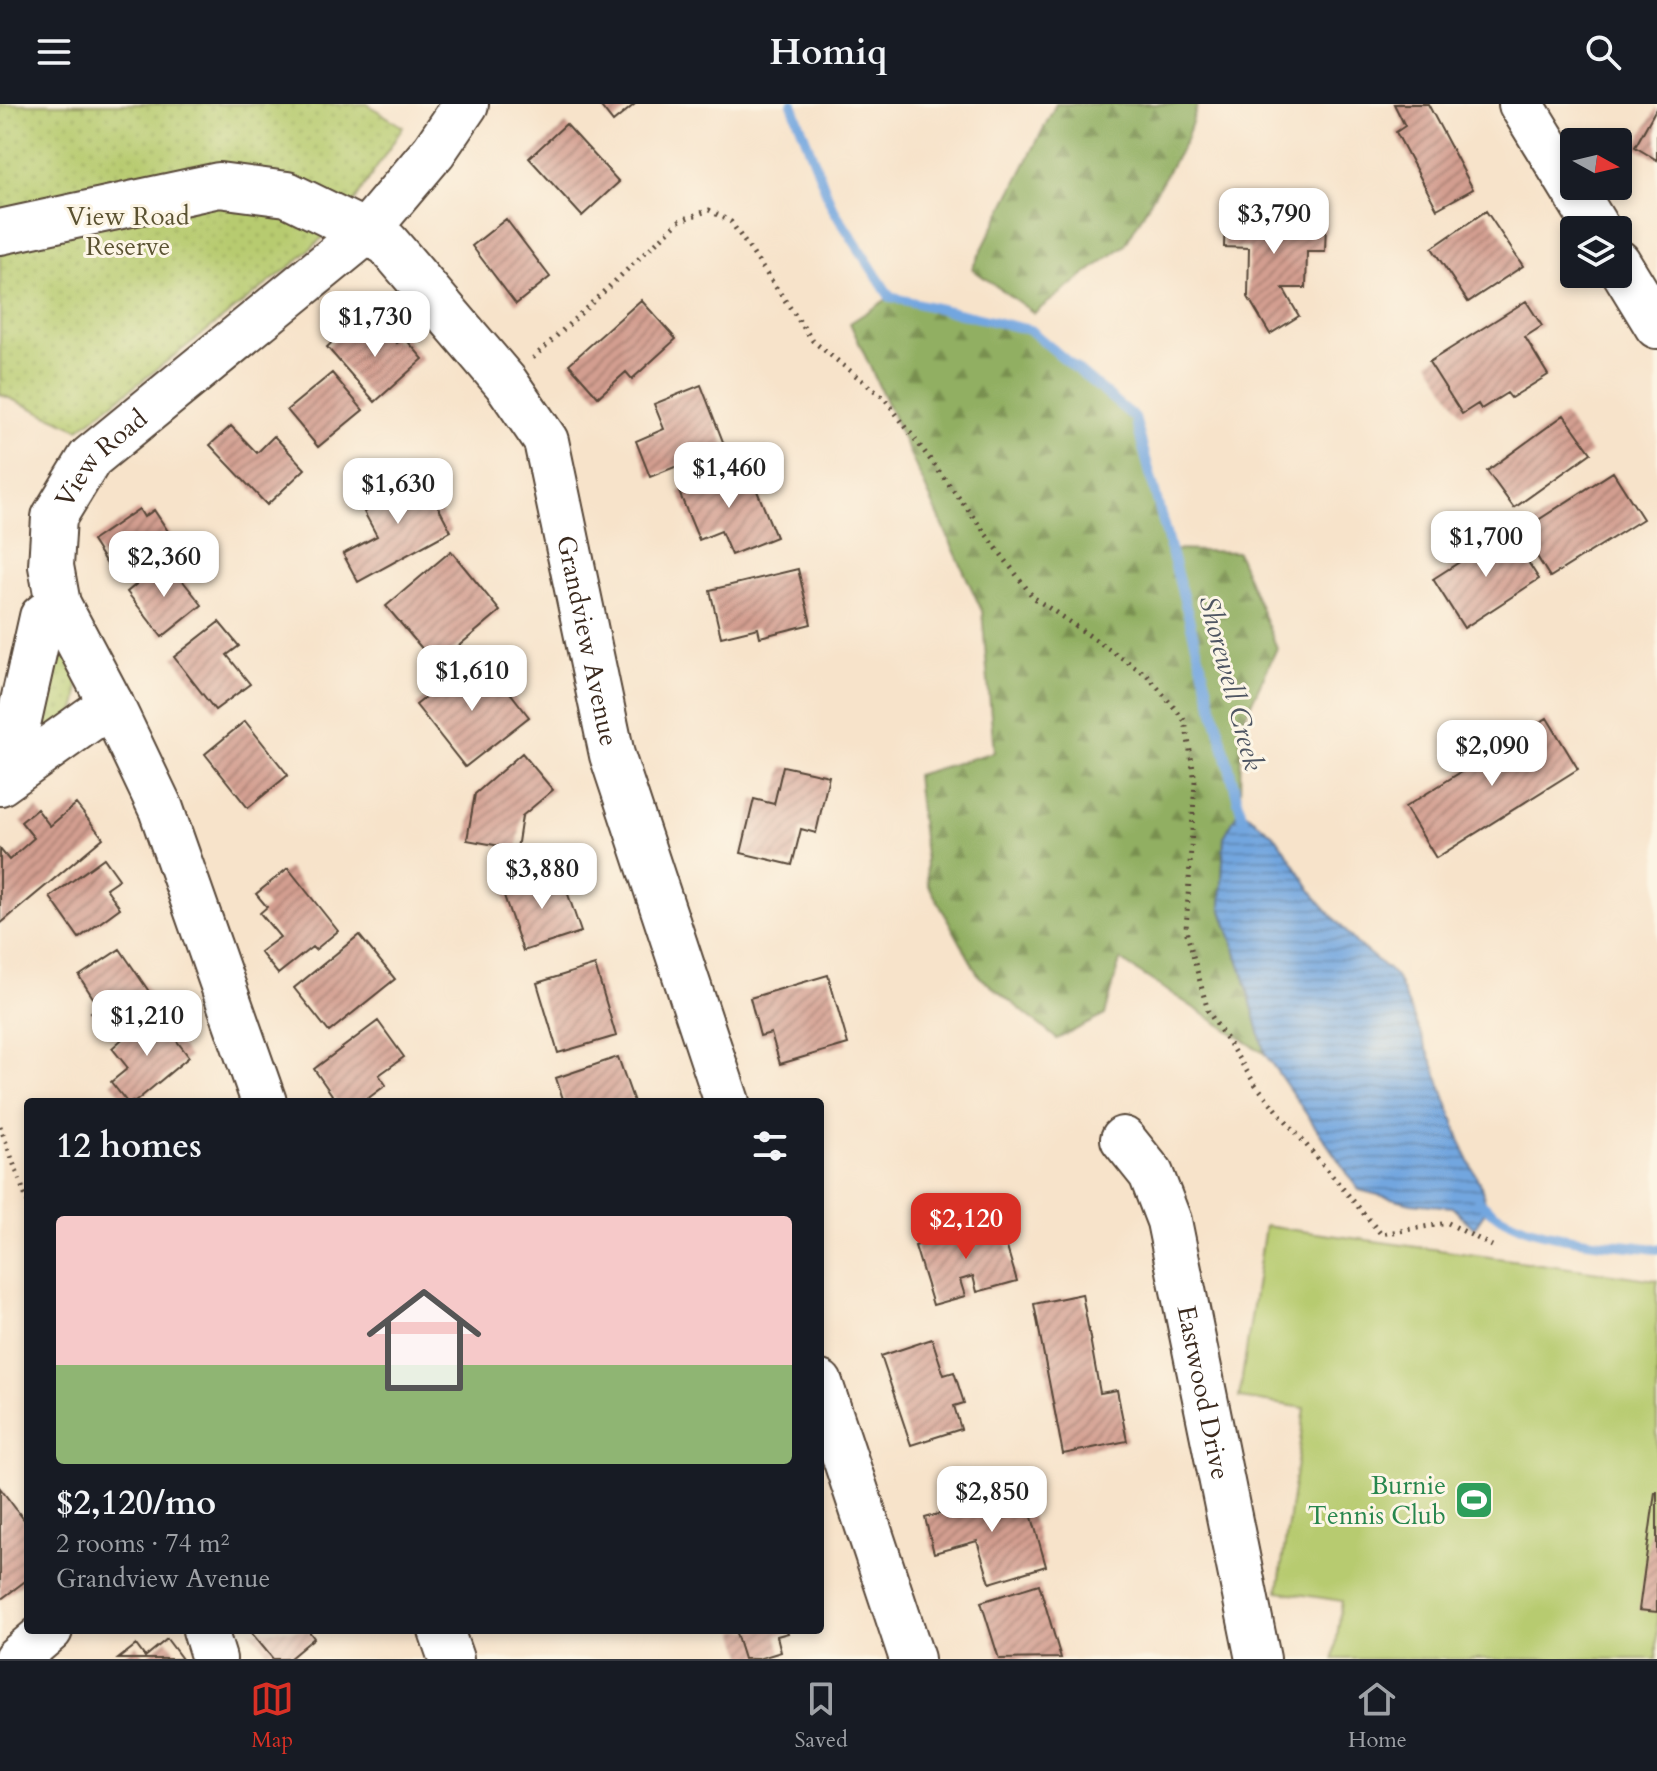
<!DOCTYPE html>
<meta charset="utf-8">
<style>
body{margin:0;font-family:Cardo,serif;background:#20242c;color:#f1f3f6;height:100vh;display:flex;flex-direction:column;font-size:30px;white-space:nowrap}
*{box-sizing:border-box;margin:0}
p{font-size:26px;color:#9ea1a6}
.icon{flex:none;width:44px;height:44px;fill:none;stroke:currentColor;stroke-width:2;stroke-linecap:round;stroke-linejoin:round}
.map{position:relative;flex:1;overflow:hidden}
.details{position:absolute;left:24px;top:994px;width:800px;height:536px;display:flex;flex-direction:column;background:#171b24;border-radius:8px;box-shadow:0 4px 12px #0003}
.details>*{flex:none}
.needle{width:52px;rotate:98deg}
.fabs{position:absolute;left:1560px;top:24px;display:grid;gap:16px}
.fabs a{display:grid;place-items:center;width:72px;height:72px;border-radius:8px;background:#171b24;box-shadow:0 4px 12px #0003;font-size:40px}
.price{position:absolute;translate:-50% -68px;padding:0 18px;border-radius:16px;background:#fff;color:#222;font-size:26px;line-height:52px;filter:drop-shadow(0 2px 4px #0008)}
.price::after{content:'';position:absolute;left:50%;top:48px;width:24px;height:18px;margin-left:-12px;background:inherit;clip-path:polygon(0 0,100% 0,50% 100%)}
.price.current{background:#d93025;color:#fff}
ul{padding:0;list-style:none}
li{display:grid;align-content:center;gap:16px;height:424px;padding:0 32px}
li+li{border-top:2px solid #363941}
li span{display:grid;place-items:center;height:248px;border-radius:8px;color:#555}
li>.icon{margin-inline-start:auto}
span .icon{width:144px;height:144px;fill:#fffc;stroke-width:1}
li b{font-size:34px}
h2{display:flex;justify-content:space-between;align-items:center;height:96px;padding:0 32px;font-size:34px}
header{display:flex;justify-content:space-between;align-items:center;height:104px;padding:0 32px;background:#171b24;font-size:36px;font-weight:800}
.menu{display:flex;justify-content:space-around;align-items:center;height:112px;border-top:2px solid #363941;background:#171b24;font-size:22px;color:#9ea1a6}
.menu a{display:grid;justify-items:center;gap:4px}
.menu .current{color:#d93025}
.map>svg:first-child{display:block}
</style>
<header><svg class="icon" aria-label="menu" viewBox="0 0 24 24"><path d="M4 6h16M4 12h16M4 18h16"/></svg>Homiq<svg class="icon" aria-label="search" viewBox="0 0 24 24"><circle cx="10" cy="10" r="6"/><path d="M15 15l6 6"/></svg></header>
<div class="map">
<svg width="1657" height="1555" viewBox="0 0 1657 1555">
<defs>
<pattern id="grass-dots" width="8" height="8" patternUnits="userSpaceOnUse" patternTransform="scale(2)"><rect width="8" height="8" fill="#b7cb6f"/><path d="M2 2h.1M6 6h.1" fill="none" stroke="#9eae60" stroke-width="1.8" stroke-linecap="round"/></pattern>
<pattern id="forest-firs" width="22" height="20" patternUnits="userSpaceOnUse" patternTransform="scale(2)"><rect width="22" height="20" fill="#91af62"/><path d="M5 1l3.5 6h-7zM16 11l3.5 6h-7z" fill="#788f50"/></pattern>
<pattern id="water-rules" width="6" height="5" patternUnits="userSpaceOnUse" patternTransform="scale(2)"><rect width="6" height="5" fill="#72a6df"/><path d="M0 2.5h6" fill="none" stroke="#5f87b4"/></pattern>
<pattern id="building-hatch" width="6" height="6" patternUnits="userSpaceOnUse" patternTransform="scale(2)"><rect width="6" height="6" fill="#d39e90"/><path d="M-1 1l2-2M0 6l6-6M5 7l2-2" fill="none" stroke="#ac8175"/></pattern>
</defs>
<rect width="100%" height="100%" fill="#fcf5e5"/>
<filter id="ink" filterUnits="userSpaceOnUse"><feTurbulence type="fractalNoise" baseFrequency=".0125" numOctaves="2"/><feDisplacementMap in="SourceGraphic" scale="16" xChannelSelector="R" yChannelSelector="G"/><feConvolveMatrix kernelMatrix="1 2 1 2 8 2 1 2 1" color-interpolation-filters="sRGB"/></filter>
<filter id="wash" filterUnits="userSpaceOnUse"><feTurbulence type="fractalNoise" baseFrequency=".006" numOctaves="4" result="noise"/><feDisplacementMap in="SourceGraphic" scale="32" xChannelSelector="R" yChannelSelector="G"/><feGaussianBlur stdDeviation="1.8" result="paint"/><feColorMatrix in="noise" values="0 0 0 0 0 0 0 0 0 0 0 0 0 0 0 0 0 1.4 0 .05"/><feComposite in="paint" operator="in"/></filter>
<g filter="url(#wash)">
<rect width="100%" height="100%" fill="#f7e3ca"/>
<path fill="url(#grass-dots)" stroke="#797a46" stroke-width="2" d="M0,0H367L403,23L343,115L296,158L79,325L0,290Z
M58,548L68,549C92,612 72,611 26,649L48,556Z"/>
<path fill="url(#forest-firs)" stroke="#666c40" stroke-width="2" d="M1056,0H1198L1186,36L1125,141L1034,209L972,165Z
M890,193L1030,226L1135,314L1171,446L1237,448L1277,544L1241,621L1240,704L1224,733L1221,803L1243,869L1265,950L1120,856L1105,911L1057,935L979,872L928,780L916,671L994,648L982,507L850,219Z"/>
<path fill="#b7cb6f" stroke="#797a46" stroke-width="2" d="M1265,1122L1657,1176V1555H1334L1342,1497L1278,1487L1305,1304L1239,1294Z"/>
<path fill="url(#water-rules)" stroke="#56687e" stroke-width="2" d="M1240,704L1277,734L1318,796L1356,839L1396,872L1433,959L1465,1049L1481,1082L1487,1105L1474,1124L1452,1103L1411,1099L1359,1086L1265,950L1243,869L1221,803L1224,733Z"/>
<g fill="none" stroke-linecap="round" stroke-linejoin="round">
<path stroke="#72a6df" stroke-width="10" d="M792,0L832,103L890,193L1030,226L1135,314L1243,715
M1478,1096C1517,1137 1603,1138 1657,1145"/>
</g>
<g id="blocks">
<path fill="url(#building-hatch)" d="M599,0H635L613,18Z
M1394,0H1428L1473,85L1437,105L1396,28L1405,22Z
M1657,3V56L1635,43Z
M566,20L619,78L582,112L529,54Z
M1252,91L1285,92V117L1326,118L1325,148H1307L1306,184H1283L1299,212L1270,230L1248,193L1249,144L1224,143L1225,111L1251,112Z
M1486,107L1523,162L1468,198L1432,144Z
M506,115L550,173L516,200L472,142Z
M641,196L676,235L632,275L626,268L598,293L569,260Z
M1526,197L1542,222L1525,233L1548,271L1511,294L1507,289L1481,305L1478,300L1462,310L1429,258Z
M381,220L397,239L404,233L423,255L375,298L327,243L351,221L363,236Z
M332,269L363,306L318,343L287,306Z
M701,281L725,343L650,373L636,337L664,325L654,300Z
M1564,311L1591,349L1514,404L1487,367Z
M231,322L257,349L274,332L305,365L267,401L210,341Z
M746,360L776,433L731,451L721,427L699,436L679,388Z
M418,365L451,427L358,478L343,450L377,432L364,408L384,397L378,387Z
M1613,368L1643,415L1550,473L1521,427Z
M139,405L144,413L154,406L177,441L119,479L92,437Z
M1508,427L1539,475L1464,524L1433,475Z
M451,447L500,507L436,561L386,502Z
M166,456L202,501L162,533L127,488Z
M798,465L811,520L760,533L758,524L721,533L710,486Z
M219,518L239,542L227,551L250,580L215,606L174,553Z
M473,556L493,583L501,577L529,613L465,663L416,601Z
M1547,614L1578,665L1436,754L1405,703Z
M245,617L288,671L248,704L205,650Z
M522,649L553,686L522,712L517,745L467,736L475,690Z
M783,662L829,672L816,729L801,725L792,761L741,749L754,695L774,700Z
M76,700L103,734L0,820V745L9,756L34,734L21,718L37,705L50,722Z
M104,754L119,775L106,784L120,804L79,834L50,793Z
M288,764L338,827L315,846L312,843L278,870L260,848L280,833L260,809L267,803L256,790Z
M560,767L581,828L523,847L502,786Z
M359,831L395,875L329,928L294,884Z
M120,845L150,889L100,922L91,908L99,903L79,872Z
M595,861L616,932L558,949L537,879Z
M828,871L848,940L780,960L771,929L760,932L750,894Z
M154,907L189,953L135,998H127L111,978L128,964L112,944Z
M378,917L404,953L379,971L386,981L363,998H337L314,965Z
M618,953L634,998H564L556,974Z
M999,1117L1017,1177L977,1188L973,1172L960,1176L965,1192L933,1201L915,1142L940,1134L938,1129L973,1118L975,1124Z
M1082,1190L1100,1289L1117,1286L1127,1337L1063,1350L1034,1200Z
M932,1235L944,1271L954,1268L964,1299L954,1302L961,1325L911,1341L881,1252Z
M0,1384L28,1421V1475L0,1496Z
M1024,1385L1046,1462L990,1479L977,1437L934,1449L925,1414Z
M1655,1388H1657V1508L1639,1506Z
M1039,1480L1061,1554L999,1555L981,1498Z
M249,1526H308L314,1534L289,1555H273Z
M735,1526H787L788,1529L777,1532L781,1548L758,1555H744Z
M167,1535L182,1555H118L136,1541L145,1553Z"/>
</g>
</g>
<g filter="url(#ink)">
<use href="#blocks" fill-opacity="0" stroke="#574638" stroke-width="2"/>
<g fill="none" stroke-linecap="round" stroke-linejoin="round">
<defs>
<g id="minor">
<path id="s1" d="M0,128L219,81L287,90L387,139L506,279L546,337L612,651L727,998"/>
<path d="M0,661L14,638L42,513L58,500"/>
<path d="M0,679L111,600"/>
<path id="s2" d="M264,998L161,705L111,600L58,500L51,462L54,413L90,354L364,130L434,47L466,0"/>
<path id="s3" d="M1123,1035L1151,1070L1169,1117L1258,1555"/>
<path d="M820,1279L912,1555"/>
<path d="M205,1526L214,1555"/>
<path d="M441,1526L451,1555"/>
<path d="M16,1555L50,1526"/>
</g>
<path id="major" d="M1521,0L1598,126
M1618,158L1657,222"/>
</defs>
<use href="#minor" stroke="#574638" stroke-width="48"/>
<use href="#major" stroke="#574638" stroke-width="48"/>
<path stroke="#574638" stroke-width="5" stroke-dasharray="2 6" stroke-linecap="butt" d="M533,254L679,117L709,106L731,118L813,237L885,295L1033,493L1147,571L1185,617L1195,677L1186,826L1208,907L1255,980L1381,1130L1448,1119L1492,1142
M0,1022L28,1099"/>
<use href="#minor" stroke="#fff" stroke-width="44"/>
<use href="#major" stroke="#fff" stroke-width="44"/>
</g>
</g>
<defs>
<symbol id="stadium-square" viewBox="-11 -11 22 22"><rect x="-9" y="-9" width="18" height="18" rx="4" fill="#2e9e5b" stroke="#fcf5e5"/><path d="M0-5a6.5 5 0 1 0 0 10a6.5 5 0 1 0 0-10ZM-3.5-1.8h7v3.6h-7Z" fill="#fff"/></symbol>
</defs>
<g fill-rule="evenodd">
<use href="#stadium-square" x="1452" y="1374" width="44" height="44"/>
</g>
<g text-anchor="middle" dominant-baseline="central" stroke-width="6" stroke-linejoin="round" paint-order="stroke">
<g font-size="26" fill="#5a5232" stroke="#fcf5e5">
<text x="128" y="112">View Road<tspan x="128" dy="30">Reserve</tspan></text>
</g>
<g font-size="26" fill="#3b2a1e" stroke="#fcf5e5">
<text stroke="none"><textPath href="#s2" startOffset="704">View Road</textPath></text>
<text stroke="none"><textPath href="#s1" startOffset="862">Grandview Avenue</textPath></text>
<text stroke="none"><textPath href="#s3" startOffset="270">Eastwood Drive</textPath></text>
</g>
<g font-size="26" fill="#27864d" stroke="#fcf5e5" text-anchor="end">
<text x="1446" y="1381">Burnie<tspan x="1446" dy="30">Tennis Club</tspan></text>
</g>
<g font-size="28" font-style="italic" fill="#4e5562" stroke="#fcf5e5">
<text transform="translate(1231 579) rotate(75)">Shorewell Creek</text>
</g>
</g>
</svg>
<div class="fabs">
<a><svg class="needle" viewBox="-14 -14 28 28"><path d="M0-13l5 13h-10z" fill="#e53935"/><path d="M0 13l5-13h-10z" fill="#9ea1a6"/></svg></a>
<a><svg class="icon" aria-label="layers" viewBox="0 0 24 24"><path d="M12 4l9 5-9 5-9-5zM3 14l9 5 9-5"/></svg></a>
</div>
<b class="price" style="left:1274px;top:152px">$3,790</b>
<b class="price" style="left:375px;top:255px">$1,730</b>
<b class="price" style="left:729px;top:406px">$1,460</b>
<b class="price" style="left:398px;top:422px">$1,630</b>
<b class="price" style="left:1486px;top:475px">$1,700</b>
<b class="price" style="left:164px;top:495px">$2,360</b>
<b class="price" style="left:472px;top:609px">$1,610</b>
<b class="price" style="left:1492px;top:684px">$2,090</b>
<b class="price" style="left:542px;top:807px">$3,880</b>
<b class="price" style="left:147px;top:954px">$1,210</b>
<b class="price current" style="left:966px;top:1157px">$2,120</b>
<b class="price" style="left:992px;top:1430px">$2,850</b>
<section class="details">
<h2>12 homes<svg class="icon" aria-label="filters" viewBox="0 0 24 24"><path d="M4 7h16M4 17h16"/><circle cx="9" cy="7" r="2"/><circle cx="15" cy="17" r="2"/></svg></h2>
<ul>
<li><span style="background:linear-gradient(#f6c9c9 60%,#8fb573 0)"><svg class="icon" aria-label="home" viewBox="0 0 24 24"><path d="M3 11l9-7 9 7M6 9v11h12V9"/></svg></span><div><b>$2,120/mo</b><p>2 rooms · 74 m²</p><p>Grandview Avenue</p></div></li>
</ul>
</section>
</div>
<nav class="menu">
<a class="current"><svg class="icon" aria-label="map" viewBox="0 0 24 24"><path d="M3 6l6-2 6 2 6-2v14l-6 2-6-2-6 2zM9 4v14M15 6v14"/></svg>Map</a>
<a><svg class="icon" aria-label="saved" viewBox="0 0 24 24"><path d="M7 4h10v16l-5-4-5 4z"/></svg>Saved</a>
<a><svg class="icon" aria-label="home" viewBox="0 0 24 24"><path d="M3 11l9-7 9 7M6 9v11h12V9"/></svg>Home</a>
</nav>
